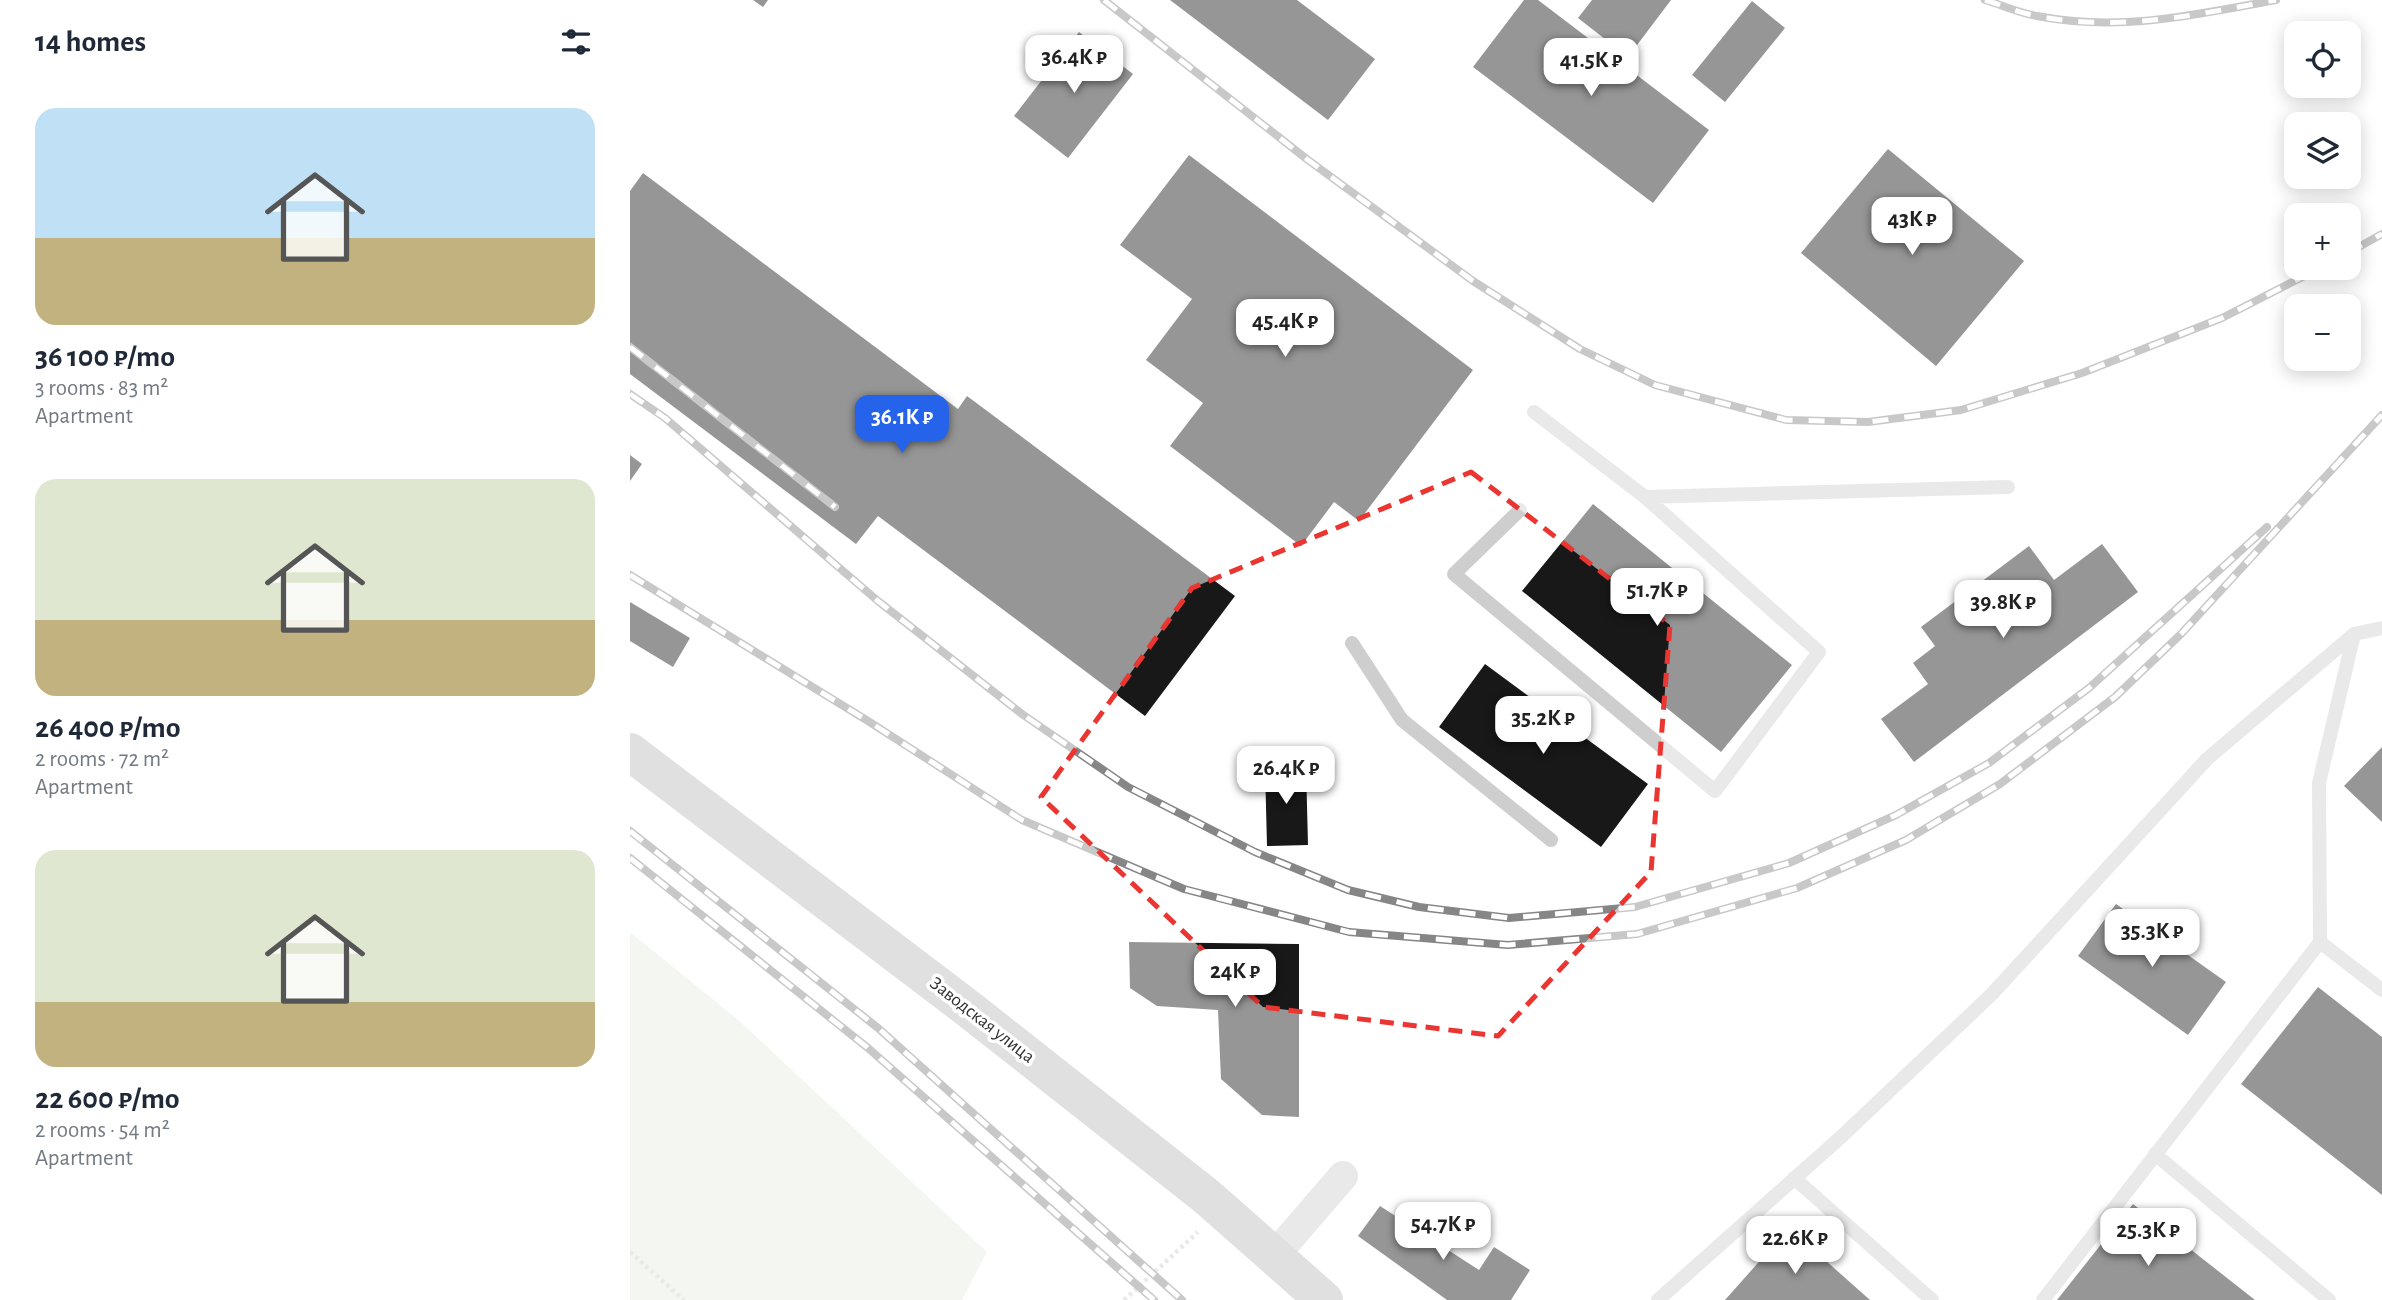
<!DOCTYPE html>
<meta charset="utf-8">
<style>
body{margin:0;font-family:"Alegreya Sans",sans-serif;background:#f2f2f3;color:#1f2937;height:100vh;display:flex;flex-direction:column;font-size:26px;white-space:nowrap}
*{box-sizing:border-box;margin:0}
p{font-size:23px;color:#747a83}
.icon{flex:none;width:38px;height:38px;fill:none;stroke:currentColor;stroke-width:2;stroke-linecap:round;stroke-linejoin:round}
.map{position:relative;flex:1;overflow:hidden}
.sheet{display:flex;flex-direction:column;background:#fff;width:630px}
.sheet>*{flex:none}
.tools{position:absolute;left:1654px;top:21px;display:grid;gap:14px}
.tools a{display:grid;place-items:center;width:77px;height:77px;border-radius:14px;background:#fff;box-shadow:0 4px 18px #0003;font-size:35px}
.price{position:absolute;translate:-50% -60px;padding:0 16px;border-radius:14px;background:#fff;color:#222;font-size:23px;line-height:46px;filter:drop-shadow(0 2px 4px #0008)}
.price::after{content:'';position:absolute;left:50%;top:42px;width:21px;height:16px;margin-left:-10px;background:inherit;clip-path:polygon(0 0,100% 0,50% 100%)}
.price.active{background:#2563eb;color:#fff}
ul{padding:0;list-style:none}
li{display:grid;align-content:center;gap:14px;height:371px;padding:0 35px}
li span{display:grid;place-items:center;height:217px;border-radius:21px;color:#555}
li>.icon{margin-inline-start:auto}
span .icon{width:126px;height:126px;fill:#fffc;stroke-width:1}
li b{font-size:30px}
h2{display:flex;justify-content:space-between;align-items:center;height:84px;padding:0 35px;font-size:30px}
main{display:flex;flex:1;min-height:0}
.map>svg:first-child{display:block}
</style>
<main>
<section class="sheet">
<h2>14 homes<svg class="icon" aria-label="filters" viewBox="0 0 24 24"><path d="M4 7h16M4 17h16"/><circle cx="9" cy="7" r="2"/><circle cx="15" cy="17" r="2"/></svg></h2>
<ul>
<li><span style="background:linear-gradient(#bfe0f5 60%,#c2b280 0)"><svg class="icon" aria-label="home" viewBox="0 0 24 24"><path d="M3 11l9-7 9 7M6 9v11h12V9"/></svg></span><div><b>36 100 ₽/mo</b><p>3 rooms · 83 m²</p><p>Apartment</p></div></li>
<li><span style="background:linear-gradient(#dfe7d0 65%,#c2b280 0)"><svg class="icon" aria-label="home" viewBox="0 0 24 24"><path d="M3 11l9-7 9 7M6 9v11h12V9"/></svg></span><div><b>26 400 ₽/mo</b><p>2 rooms · 72 m²</p><p>Apartment</p></div></li>
<li><span style="background:linear-gradient(#dfe7d0 70%,#c2b280 0)"><svg class="icon" aria-label="home" viewBox="0 0 24 24"><path d="M3 11l9-7 9 7M6 9v11h12V9"/></svg></span><div><b>22 600 ₽/mo</b><p>2 rooms · 54 m²</p><p>Apartment</p></div></li>
</ul>
</section>
<div class="map">
<svg width="1752" height="1300" viewBox="0 0 1752 1300">
<rect width="100%" height="100%" fill="#fff"/>
<path fill="#e6eedf" d="M0,932L106,1018L357,1252L332,1300H0Z"/>
<path fill="#181818" d="M123,0H138L133,7Z
M540,0H667L745,59L698,120Z
M894,0H908L1079,130L1023,203L843,67Z
M962,0H1041L998,57L948,18Z
M1122,1L1155,28L1095,102L1062,75Z
M449,32L503,74L438,158L384,116Z
M1258,149L1394,261L1306,366L1171,253Z
M559,155L843,370L729,521L704,502L671,546L540,446L573,403L516,360L562,299L490,245Z
M13,173L328,409L337,396L605,596L515,716L248,516L226,544L0,374V191Z
M0,455L12,464L0,481Z
M963,504L1162,665L1091,752L892,591Z
M1472,544L1508,592L1284,762L1251,719L1298,684L1283,663L1305,646L1291,627L1399,546L1424,580Z
M0,602L60,638L43,667L0,641Z
M855,664L1018,784L971,847L809,727Z
M1752,747V822L1714,786Z
M676,766L678,845L637,846L635,767Z
M1486,904L1596,982L1558,1035L1448,956Z
M499,942L669,944V1117L632,1115L591,1079L588,1010L527,1006L500,988Z
M1688,987L1752,1037V1195L1611,1084Z
M1503,1204L1625,1300H1427Z
M750,1206L849,1270L864,1247L900,1270L881,1300H817L728,1236Z
M1159,1228L1240,1300H1095Z"/>
<g fill="none" stroke-linecap="round" stroke-linejoin="round">
<path stroke="#cecece" stroke-width="4.5" stroke-dasharray="3.5 3.5" stroke-linecap="butt" d="M0,1252L54,1300
M494,1300L568,1232"/>
<path stroke="#cecece" stroke-width="14" d="M904,412L1015,497L1378,487
M890,510L824,574L1085,791L1189,652L1015,497
M722,643L772,720L921,840
M1690,942L1752,990
M1525,1154L1699,1300
M1164,1178L1302,1300
M1028,1300L1211,1137L1362,994L1577,759L1724,634L1752,628
M1413,1300L1690,942L1689,783L1724,634"/>
<path stroke="#cecece" stroke-width="30" d="M644,1256L713,1176"/>
<path stroke="#bbb" stroke-width="38" d="M0,752L340,1010L576,1196L694,1300"/>
<defs>
<path id="rail" d="M474,0L678,160L843,281L950,349L1025,385L1156,420L1238,422L1331,410L1452,373L1592,318L1690,268
M1355,0C1372,5 1389,13 1407,16C1491,32 1564,15 1646,0
M1718,253L1752,234
M0,347L205,507
M0,394L35,418L248,601L392,714L498,787L625,852L718,890L789,907L879,918L1005,907L1159,863L1266,815L1359,763L1459,688L1637,527
M0,575L238,721L392,820L554,889L719,932L878,945L1007,934L1167,888L1276,840L1370,784L1485,697L1551,634L1752,415
M0,831L248,1028L552,1300
M0,858L238,1048L524,1300"/>
</defs>
<use href="#rail" stroke="#868686" stroke-width="8"/>
<use href="#rail" stroke="#fff" stroke-width="5" stroke-dasharray="16" stroke-linecap="butt"/>
</g>
<path d="M0 0H1752V1300H0ZM841,472L1040,625L1021,872L868,1036L633,1007L411,797L562,588Z" fill="#fff" fill-opacity=".55" fill-rule="evenodd"/>
<path fill="none" stroke="#eb3530" stroke-width="5" stroke-dasharray="14 9" stroke-linejoin="round" d="M841,472L1040,625L1021,872L868,1036L633,1007L411,797L562,588Z"/>
<g text-anchor="middle" dominant-baseline="central" stroke-width="7" stroke-linejoin="round" paint-order="stroke">
<g font-size="19" fill="#313131" stroke="#fff">
<text transform="translate(352 1020) rotate(38)">Заводская улица</text>
</g>
</g>
</svg>
<div class="tools">
<a><svg class="icon" aria-label="locate" viewBox="0 0 24 24"><circle cx="12" cy="12" r="6"/><path d="M12 2v4M12 18v4M2 12h4M18 12h4"/></svg></a>
<a><svg class="icon" aria-label="layers" viewBox="0 0 24 24"><path d="M12 4l9 5-9 5-9-5zM3 14l9 5 9-5"/></svg></a>
<a>+</a>
<a>−</a>
</div>
<b class="price" style="left:444px;top:95px">36.4K ₽</b>
<b class="price" style="left:961px;top:98px">41.5K ₽</b>
<b class="price" style="left:1282px;top:257px">43K ₽</b>
<b class="price" style="left:655px;top:359px">45.4K ₽</b>
<b class="price active" style="left:272px;top:455px">36.1K ₽</b>
<b class="price" style="left:1027px;top:628px">51.7K ₽</b>
<b class="price" style="left:1373px;top:640px">39.8K ₽</b>
<b class="price" style="left:913px;top:756px">35.2K ₽</b>
<b class="price" style="left:656px;top:806px">26.4K ₽</b>
<b class="price" style="left:1522px;top:969px">35.3K ₽</b>
<b class="price" style="left:605px;top:1009px">24K ₽</b>
<b class="price" style="left:813px;top:1262px">54.7K ₽</b>
<b class="price" style="left:1518px;top:1268px">25.3K ₽</b>
<b class="price" style="left:1165px;top:1276px">22.6K ₽</b>
</div>
</main>
